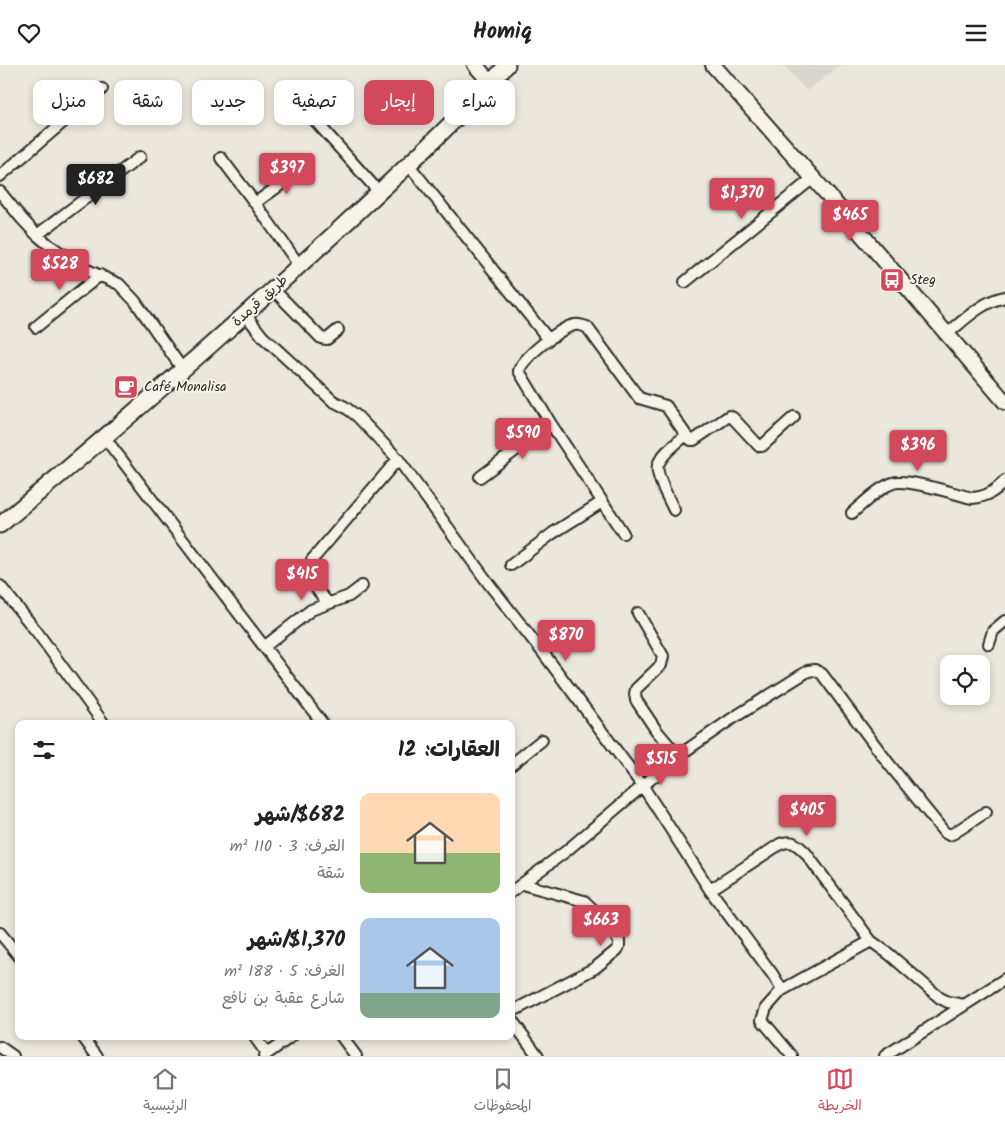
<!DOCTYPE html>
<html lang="ar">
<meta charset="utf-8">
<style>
body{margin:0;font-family:Kalam,"Playpen Sans Arabic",sans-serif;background:#f6f6f6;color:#222;direction:rtl;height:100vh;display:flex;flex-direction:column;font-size:19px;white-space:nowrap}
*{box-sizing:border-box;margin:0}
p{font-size:16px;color:#767676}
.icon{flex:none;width:28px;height:28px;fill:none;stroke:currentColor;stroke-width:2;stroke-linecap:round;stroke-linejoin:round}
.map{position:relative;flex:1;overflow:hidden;direction:ltr}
.panel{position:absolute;left:15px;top:655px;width:500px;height:320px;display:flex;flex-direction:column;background:#fff;border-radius:10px;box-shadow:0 2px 8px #0003;direction:rtl}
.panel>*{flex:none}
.hud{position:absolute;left:15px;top:15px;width:500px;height:45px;direction:rtl;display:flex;gap:10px}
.controls{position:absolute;left:940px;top:590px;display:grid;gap:10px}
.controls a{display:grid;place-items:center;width:50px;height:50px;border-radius:10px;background:#fff;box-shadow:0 2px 8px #0003;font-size:25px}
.price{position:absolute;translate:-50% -42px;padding:0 11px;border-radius:5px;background:#d1495b;color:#fff;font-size:16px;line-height:32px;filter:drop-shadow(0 1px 2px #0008)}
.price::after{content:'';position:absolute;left:50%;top:30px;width:15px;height:11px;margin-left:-8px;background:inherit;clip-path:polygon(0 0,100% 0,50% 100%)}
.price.current{background:#222;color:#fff}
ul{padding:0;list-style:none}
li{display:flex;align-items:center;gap:15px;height:125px;padding:0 15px}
li span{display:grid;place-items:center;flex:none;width:140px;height:100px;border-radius:10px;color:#555}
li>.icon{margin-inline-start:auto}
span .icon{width:60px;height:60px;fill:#fffc;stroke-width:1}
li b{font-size:21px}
h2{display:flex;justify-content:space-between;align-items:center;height:60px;padding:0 15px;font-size:21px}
.pill{padding:0 18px;border-radius:10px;background:#fff;box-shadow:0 2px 8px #0003;font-size:18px;line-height:45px}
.pill.current{background:#d1495b;color:#fff}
header{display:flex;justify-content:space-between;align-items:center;height:65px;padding:0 15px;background:#fff;font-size:22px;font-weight:600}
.tab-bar{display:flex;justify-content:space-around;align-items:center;height:70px;border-top:1px solid #e0e0e0;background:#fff;font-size:14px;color:#767676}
.tab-bar a{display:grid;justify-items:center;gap:2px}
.tab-bar .current{color:#d1495b}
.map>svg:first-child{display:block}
</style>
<header><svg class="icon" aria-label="menu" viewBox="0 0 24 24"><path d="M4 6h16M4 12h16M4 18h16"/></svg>Homiq<svg class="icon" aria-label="heart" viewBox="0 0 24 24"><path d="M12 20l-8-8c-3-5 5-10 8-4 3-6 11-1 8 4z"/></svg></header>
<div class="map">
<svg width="1005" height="991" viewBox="0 0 1005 991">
<rect width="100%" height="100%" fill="#ebe7dd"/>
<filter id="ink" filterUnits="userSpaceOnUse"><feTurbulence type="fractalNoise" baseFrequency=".02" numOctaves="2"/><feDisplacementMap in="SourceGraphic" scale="10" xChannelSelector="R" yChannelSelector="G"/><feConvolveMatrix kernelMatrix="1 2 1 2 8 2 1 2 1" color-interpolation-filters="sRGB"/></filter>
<g filter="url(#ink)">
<path fill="#dbd7ce" d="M783,0H841L806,26Z"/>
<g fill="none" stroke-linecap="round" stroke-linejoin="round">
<defs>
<path id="street" d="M294,32L379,127
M221,93L255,138L299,200
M409,100L549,275
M0,111L102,24
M0,127L22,154L37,170L49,180L85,204L119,219L135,236L183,305
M255,138L304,103
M37,170L140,92
M685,217L813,113
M273,224L321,273L327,274L338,265
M245,249L263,272L333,336L345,342L357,351L398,394L489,519L544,589L642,720L710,825L773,910L782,925L766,943L762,955L792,991
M36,262L100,210
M947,269C964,255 983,236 1005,232
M105,373L323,659
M480,412L551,359
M674,445C669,434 655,410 658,400C662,388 677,378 686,370
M852,448C864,438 878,423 893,418C906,413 956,429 972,433C987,432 995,426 1005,416
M623,468L551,359L519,306C521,294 562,261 575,260C579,259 583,261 587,262L639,333L666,341L686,370L691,375H694L729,351L733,353L759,381H762L794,352
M511,500L553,468L602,437
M0,521L37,567L104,659
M328,538C315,522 307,516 312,495L398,394
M638,548L663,591L661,600L636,624L635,629L636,635L656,665L678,691
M989,579L993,566L1005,556
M264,582L311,545L349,531L362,521
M511,700L542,675
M710,825L780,779C793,775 795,778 805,787L871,876
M511,827L565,787L678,691L730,655L808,606L815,605L822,609L889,699L944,767L949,770L954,768L986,747
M0,868L19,891
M782,925L871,876L889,889L940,933L948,937L964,940
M511,947L595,903L617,885L619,881V876L612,865L599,850L584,836L522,819
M511,954L538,991
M82,971L97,991
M254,971L267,989
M341,971L356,991
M0,982L13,991
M264,991L292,971
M885,991L1005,914"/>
<path id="secondary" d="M475,0L491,18
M713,0L828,130L1005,337"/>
<path id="primary" d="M0,460C114,366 225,269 334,169C393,114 453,60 507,0"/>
</defs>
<use href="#street" stroke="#2b2b2b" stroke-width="14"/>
<use href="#secondary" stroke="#2b2b2b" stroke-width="18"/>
<use href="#primary" stroke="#2b2b2b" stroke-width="19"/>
<use href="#street" stroke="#f7f3e8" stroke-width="10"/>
<use href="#secondary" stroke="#f7f3e8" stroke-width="14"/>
<use href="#primary" stroke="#f7f3e8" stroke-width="15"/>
</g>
</g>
<defs>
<symbol id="bus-square" viewBox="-11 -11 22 22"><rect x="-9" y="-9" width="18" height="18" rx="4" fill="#d1495b" stroke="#f7f3e8"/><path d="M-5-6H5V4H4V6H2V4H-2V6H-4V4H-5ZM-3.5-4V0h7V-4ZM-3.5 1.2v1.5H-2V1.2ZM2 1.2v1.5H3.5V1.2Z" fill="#fff"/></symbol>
<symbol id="cafe-square" viewBox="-11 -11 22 22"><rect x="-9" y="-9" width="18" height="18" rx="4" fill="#d1495b" stroke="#f7f3e8"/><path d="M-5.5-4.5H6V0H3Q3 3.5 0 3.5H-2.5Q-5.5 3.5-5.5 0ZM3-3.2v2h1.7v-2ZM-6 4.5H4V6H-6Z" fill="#fff"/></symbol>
</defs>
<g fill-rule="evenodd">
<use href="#bus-square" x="878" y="201" width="28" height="28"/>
<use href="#cafe-square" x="112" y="308" width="28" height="28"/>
</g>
<g text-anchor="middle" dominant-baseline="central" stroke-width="4" stroke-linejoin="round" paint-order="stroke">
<g font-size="14" fill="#2b2b2b" stroke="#f7f3e8" text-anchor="start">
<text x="910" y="215">Steg</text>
<text x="144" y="322">Café Monalisa</text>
</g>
<g font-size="14" fill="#2b2b2b" stroke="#f7f3e8">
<text transform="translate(260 236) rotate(-42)">طريق قرمدة</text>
</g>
</g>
</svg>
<div class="controls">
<a><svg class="icon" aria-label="locate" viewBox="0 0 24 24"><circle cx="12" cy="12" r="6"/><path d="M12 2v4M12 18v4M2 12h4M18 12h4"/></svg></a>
</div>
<b class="price" style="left:287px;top:130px">$397</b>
<b class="price current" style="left:96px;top:141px">$682</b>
<b class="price" style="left:742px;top:155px">$1,370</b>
<b class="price" style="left:850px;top:177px">$465</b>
<b class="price" style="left:60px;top:226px">$528</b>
<b class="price" style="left:523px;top:395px">$590</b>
<b class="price" style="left:918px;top:407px">$396</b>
<b class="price" style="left:302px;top:536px">$415</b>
<b class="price" style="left:566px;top:597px">$870</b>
<b class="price" style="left:661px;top:721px">$515</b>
<b class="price" style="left:807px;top:772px">$405</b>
<b class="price" style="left:601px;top:882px">$663</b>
<div class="hud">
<a class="pill">شراء</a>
<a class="pill current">إيجار</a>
<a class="pill">تصفية</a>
<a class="pill">جديد</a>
<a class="pill">شقة</a>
<a class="pill">منزل</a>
</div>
<section class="panel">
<h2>العقارات: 12<svg class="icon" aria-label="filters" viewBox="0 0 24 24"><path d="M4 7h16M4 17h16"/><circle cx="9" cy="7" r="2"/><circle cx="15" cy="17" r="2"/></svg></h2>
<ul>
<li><span style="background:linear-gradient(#ffd9b3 60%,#8fb573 0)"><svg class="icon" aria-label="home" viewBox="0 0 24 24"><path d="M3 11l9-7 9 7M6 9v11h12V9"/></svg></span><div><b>$682/شهر</b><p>الغرف: 3 · 110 m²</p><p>شقة</p></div></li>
<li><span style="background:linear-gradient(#a9c7e8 75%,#7fa58c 0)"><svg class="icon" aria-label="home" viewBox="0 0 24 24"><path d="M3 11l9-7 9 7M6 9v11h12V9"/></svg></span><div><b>$1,370/شهر</b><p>الغرف: 5 · 188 m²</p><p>شارع عقبة بن نافع</p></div></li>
</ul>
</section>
</div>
<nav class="tab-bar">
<a class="current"><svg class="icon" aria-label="map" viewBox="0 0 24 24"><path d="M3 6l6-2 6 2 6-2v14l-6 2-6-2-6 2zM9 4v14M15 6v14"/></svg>الخريطة</a>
<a><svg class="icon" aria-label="saved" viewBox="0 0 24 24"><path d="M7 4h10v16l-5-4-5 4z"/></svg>المحفوظات</a>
<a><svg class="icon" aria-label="home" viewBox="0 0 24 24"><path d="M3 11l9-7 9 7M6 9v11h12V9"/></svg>الرئيسية</a>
</nav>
